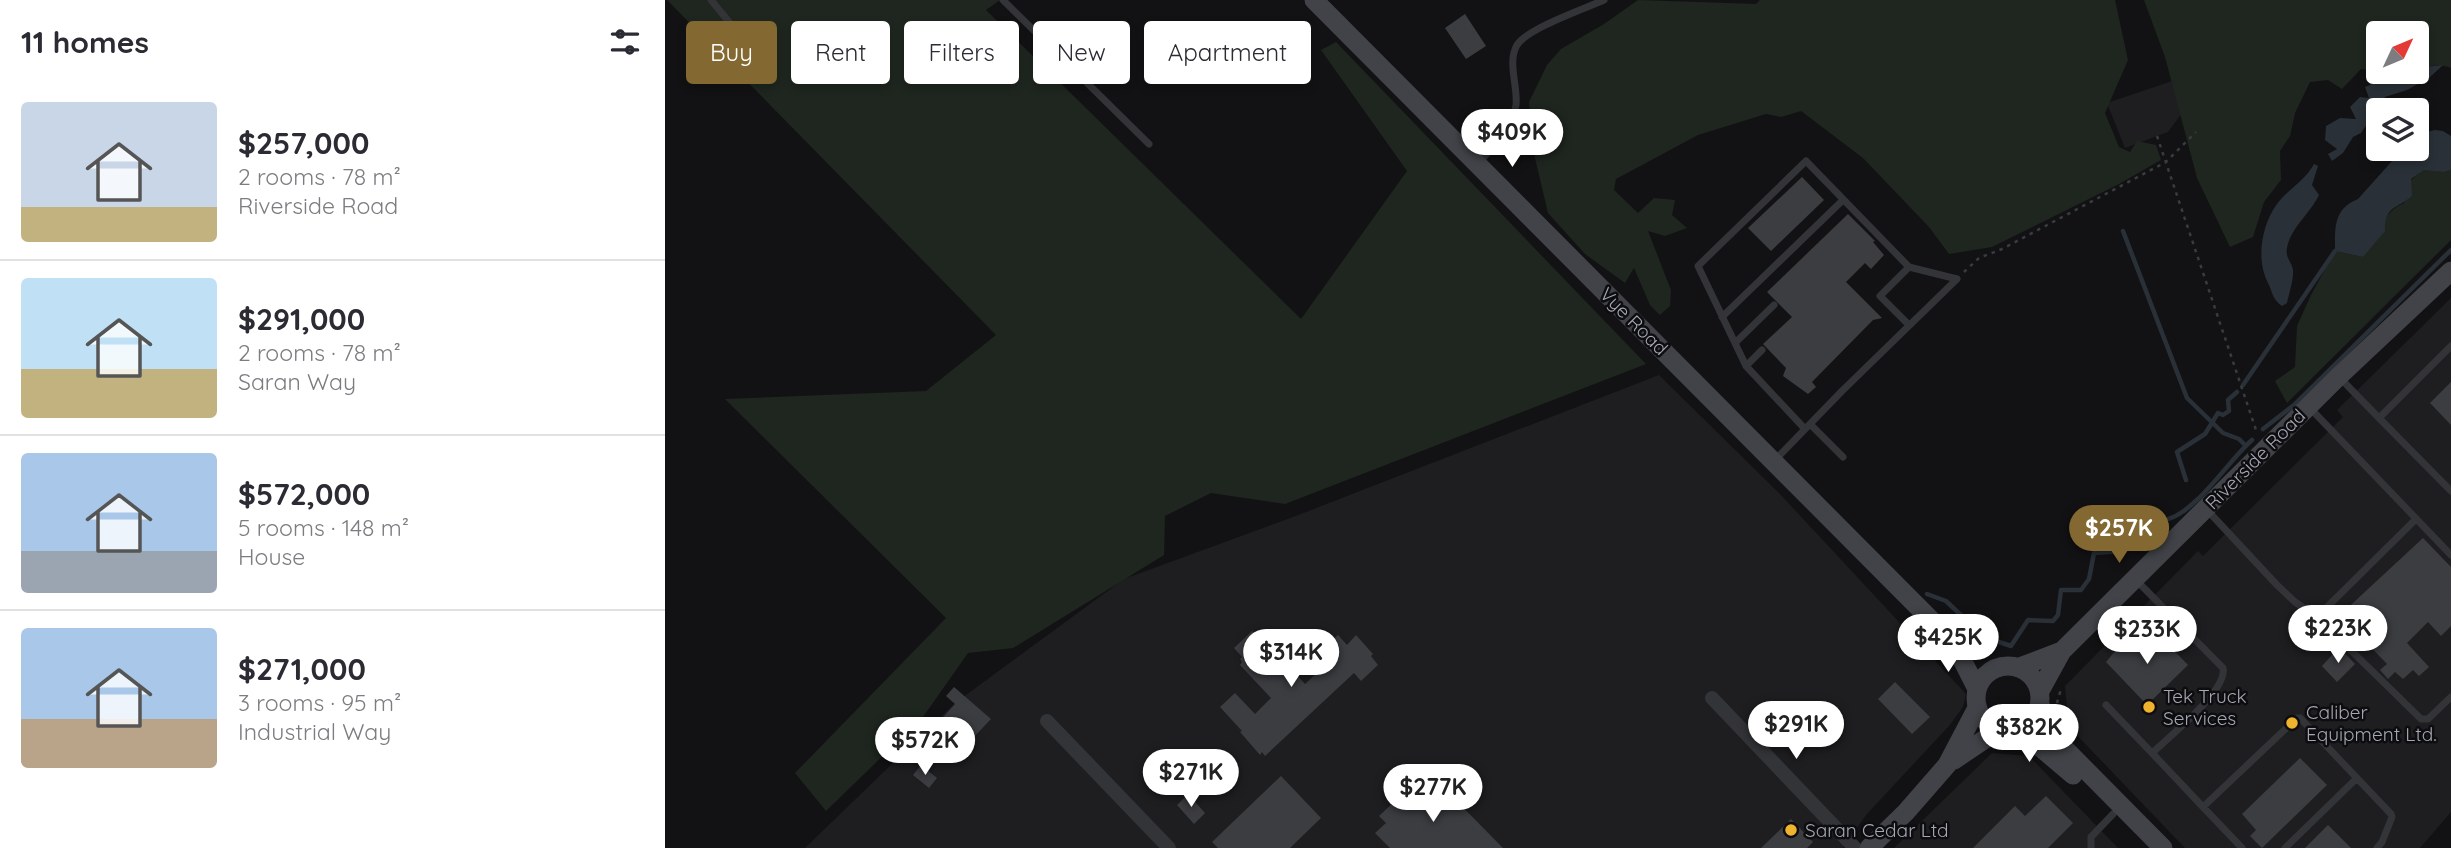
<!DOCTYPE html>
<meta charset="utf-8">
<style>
body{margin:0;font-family:Quicksand,sans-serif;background:#f7f7f7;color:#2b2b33;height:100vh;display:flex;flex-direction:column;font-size:26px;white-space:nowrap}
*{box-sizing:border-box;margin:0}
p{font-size:23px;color:#7c7c81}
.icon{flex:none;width:38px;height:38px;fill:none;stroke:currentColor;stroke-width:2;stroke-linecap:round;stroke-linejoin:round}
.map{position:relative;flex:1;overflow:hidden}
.drawer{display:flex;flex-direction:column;background:#fff;width:665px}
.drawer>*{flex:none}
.guide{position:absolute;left:21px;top:21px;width:665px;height:63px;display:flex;gap:14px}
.needle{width:46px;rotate:46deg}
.tools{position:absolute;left:1701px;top:21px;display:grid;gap:14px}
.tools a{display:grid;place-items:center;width:63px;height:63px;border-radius:7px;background:#fff;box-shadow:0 4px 10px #0003;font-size:35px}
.price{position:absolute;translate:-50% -60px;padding:0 16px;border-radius:24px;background:#fff;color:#222;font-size:23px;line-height:46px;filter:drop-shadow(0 2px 4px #0008)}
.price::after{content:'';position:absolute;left:50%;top:42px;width:21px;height:16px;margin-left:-10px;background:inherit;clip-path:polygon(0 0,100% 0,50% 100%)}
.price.on{background:#836831;color:#fff}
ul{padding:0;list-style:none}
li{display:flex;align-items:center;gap:21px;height:175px;padding:0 21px}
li+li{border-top:2px solid #e1e1e2}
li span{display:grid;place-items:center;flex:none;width:196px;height:140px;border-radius:7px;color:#555}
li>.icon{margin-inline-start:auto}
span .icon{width:84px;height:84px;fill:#fffc;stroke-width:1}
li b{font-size:30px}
h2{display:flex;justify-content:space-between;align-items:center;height:84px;padding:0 21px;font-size:30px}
.pill{padding:0 24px;border-radius:7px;background:#fff;box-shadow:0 4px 10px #0003;font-size:24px;line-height:63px}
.pill.on{background:#836831;color:#fff}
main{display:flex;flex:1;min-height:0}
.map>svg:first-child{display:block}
</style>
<main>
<section class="drawer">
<h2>11 homes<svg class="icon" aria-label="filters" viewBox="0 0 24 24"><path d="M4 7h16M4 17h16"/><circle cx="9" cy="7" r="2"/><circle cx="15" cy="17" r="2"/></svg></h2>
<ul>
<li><span style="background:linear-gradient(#c9d6e8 75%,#c2b280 0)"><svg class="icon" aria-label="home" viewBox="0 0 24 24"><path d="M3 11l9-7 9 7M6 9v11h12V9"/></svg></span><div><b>$257,000</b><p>2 rooms · 78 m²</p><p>Riverside Road</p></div></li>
<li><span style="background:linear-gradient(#bfe0f5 65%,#c2b280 0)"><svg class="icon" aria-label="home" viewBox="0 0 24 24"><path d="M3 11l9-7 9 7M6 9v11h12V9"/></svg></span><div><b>$291,000</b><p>2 rooms · 78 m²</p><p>Saran Way</p></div></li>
<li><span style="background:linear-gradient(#a9c7e8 70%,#9aa5b1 0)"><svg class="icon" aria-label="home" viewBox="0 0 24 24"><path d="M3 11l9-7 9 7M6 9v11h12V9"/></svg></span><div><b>$572,000</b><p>5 rooms · 148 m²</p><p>House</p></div></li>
<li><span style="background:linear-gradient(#a9c7e8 65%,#b9a48a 0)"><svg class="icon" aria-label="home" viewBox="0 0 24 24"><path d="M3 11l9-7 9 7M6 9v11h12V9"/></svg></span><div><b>$271,000</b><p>3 rooms · 95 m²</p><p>Industrial Way</p></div></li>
</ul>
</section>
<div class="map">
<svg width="1786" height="848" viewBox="0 0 1786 848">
<rect width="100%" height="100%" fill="#121214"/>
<path fill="#1e1e21" d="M1510,80L1520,109L1503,132L1460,148L1442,103Z
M1786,298V812L1755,848H1520L1404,727L1400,686L1533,551L1538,556L1678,417L1672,410Z
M994,375L1115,494L1301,694L1298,707L1284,726L1201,815L1178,848H140L290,703L459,579L628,517Z
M1327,753L1364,756L1453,848H1229Z"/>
<path fill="#1e261f" d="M2,0H335L321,10L636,319L742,171L656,50L671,42L981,364L620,504L546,493L500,516L499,555L348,648L303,653L258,717L161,811L130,773L281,618L60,399L261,391L331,335Z
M973,0L1091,4L1095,0H1450L1463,60L1440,113L1454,147L1465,152L1472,141L1491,145L1496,160L1454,184L1327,247L1284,254L1264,227L1198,158L1136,111L1116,117L1101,114L1033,135L951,179L949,190L973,213L989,198L1010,200L1007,215L1022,228L1000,236L983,231L1006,290L1005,306L995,315L985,305L969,268L960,283L920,254L883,213L870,158L864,102L882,65L896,49L939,24Z
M1479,0H1786V68C1774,63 1763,65 1752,71V33H1713V72H1751L1743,76L1696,69L1677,89L1663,80L1645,82L1630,113L1625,136L1615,151L1616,180L1599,202L1588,237L1565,247L1532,178L1500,57Z
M1759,169L1779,172L1786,170V240L1622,403L1610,381L1630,367L1632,326L1646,295L1670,251L1698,257C1709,237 1717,212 1739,203L1746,180Z"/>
<path fill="#293037" d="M1778,65L1764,78L1742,90L1720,97L1696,133L1688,137L1678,153L1667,161L1663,154L1672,149L1660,140L1661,126L1675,118L1691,119L1685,107L1695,97L1704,98L1700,87L1728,75L1743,76L1759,67Z
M1770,130L1778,131L1786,136V170L1779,172L1759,170L1746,179L1747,196C1732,209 1719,206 1720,231L1698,257L1670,251C1670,228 1668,209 1693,199L1736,151L1741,149H1752V140L1761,132Z
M1649,164L1653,166L1647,185L1654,195C1645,214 1626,227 1622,248C1620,258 1627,262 1628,270C1629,279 1624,293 1622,303L1617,306C1607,299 1608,293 1603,283C1591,260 1596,226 1612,204C1623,189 1640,181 1649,164Z"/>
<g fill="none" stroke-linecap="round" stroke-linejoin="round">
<path stroke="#293037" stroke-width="4.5" d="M1458,231L1522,398L1558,433L1574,439L1580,445
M1578,385L1670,251
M1598,429L1629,405L1786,250
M1521,480L1512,452L1540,434L1553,413L1558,415L1564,411L1563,400L1572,392
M1262,594L1281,601L1319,637L1346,646L1363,620L1388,621L1393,615L1396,590H1416L1424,579L1429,553L1458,551L1464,543L1465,522C1477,521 1492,522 1503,519C1532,511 1564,460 1587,440"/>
</g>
<path fill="#3c3d41" d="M800,14L821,46L801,59L780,28Z
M1137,177L1159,200L1106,251L1083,228Z
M1183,214L1210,241L1208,242L1219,255L1206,269L1200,263L1181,282L1217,318L1208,320L1147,382L1151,387L1143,394L1118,376L1121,368L1098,344L1127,317L1102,292Z
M1786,382V425L1765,403Z
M1758,538L1786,567V626L1776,636L1763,622L1742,643L1764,667L1754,676L1748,670L1738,679L1730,672L1723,679L1715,670L1722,664L1675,615Z
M587,631L630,677L632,675L640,684L670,656L660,646L673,635L682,645L691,635L708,654L706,656L713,665L696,681L689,673L600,756L597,752L595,755L575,732L577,731L555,707L570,693L590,714L606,698L575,665L577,662L575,659L577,657L569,648Z
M1490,631L1523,665L1482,705L1441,662L1460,639L1470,650Z
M1674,647L1690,664L1672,682L1657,666Z
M1230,682L1265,717L1247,734L1213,699Z
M289,687L326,719L288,759L262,735L290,704L281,696Z
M506,751L524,770L505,787L488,768Z
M1635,758L1662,785L1597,848L1585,836L1591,830L1577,814Z
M256,765L272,778L264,788L248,775Z
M616,776L656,818L625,848H553L547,842Z
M771,780L838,848H725L710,833L721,823L714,816L732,799L741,808Z
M523,794L540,813L529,824L512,805Z
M1381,796L1408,823L1383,848H1308L1350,806L1360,816Z
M1126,819L1148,842L1142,848H1096Z
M1663,825L1686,848H1640Z"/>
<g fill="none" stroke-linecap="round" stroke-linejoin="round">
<path stroke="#393b3f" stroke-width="2.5" stroke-dasharray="3.5 5" stroke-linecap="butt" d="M1492,136L1592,433
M1299,272L1314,258L1337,249L1501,162L1531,132
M1392,703L1396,689"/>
<path stroke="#333438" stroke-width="7" d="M46,0L79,40
M338,0L484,144
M813,164C829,145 847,129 851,105C853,86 842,62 852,45C863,28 919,9 939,0
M1057,317L1178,200
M1244,325L1215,296L1244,267
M1070,343L1109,305
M1081,366L1097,350
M1676,379L1714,418L1786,346
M1644,407L1786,555
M1714,418L1786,491
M1145,424L1178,457
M1140,429L1081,366L1033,266L1141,161L1244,267L1292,279
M1110,460L1177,391L1292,279
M1543,511L1612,585L1630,602L1652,617L1756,719H1763L1786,697
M1652,617L1751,519
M1441,705L1487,753C1504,737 1563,690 1558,668L1470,579
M1487,753L1538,807
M1426,848V837L1448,814
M1577,848L1538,807L1632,718H1635L1726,814L1727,817L1717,842L1712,848
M1620,848L1692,778"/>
<path stroke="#333438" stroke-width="14" d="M1047,698L1190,848
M382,721L504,848"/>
<path stroke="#414348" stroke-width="19" d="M649,0L1288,642L1312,689
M1311 698a32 32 0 1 1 64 0a32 32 0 1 1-64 0Z
M1355,667L1397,651L1673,377L1786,271
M1375,691L1397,651
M1375,705L1387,731L1398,747L1498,848
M1347,730L1375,747L1408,775
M1289,760L1335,729
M1204,848L1241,812L1282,765L1312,708"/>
</g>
<g fill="#efb32e" stroke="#0d0d0f" stroke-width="2.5">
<circle cx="1484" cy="707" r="7"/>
<circle cx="1627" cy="723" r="7"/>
<circle cx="1126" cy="830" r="7"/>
</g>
<g text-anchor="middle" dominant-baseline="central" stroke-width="5" stroke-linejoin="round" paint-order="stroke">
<g font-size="19" fill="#a4a8b4" stroke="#0d0d0f">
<text transform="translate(969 321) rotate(45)">Vye Road</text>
<text transform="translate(1590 459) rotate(-45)">Riverside Road</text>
</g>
<g font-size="19" fill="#a4a8b4" stroke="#0d0d0f" text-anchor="start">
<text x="1498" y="696">Tek Truck<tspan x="1498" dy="22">Services</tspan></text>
<text x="1641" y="712">Caliber<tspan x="1641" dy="22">Equipment Ltd.</tspan></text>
<text x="1140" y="830">Saran Cedar Ltd</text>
</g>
</g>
</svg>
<div class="tools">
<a><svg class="needle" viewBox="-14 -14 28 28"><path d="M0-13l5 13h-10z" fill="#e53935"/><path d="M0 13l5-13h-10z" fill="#7c7c81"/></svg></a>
<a><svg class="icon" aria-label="layers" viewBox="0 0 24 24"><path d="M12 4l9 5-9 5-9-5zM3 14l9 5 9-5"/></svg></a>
</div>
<b class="price" style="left:847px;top:169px">$409K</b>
<b class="price on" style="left:1454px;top:565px">$257K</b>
<b class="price" style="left:1673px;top:665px">$223K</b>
<b class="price" style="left:1482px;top:666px">$233K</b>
<b class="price" style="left:1283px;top:674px">$425K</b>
<b class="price" style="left:626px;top:689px">$314K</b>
<b class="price" style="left:1131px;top:761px">$291K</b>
<b class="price" style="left:1364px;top:764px">$382K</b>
<b class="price" style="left:260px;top:777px">$572K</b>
<b class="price" style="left:526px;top:809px">$271K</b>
<b class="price" style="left:768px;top:824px">$277K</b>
<div class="guide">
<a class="pill on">Buy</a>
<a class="pill">Rent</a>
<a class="pill">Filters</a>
<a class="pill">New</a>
<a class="pill">Apartment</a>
</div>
</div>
</main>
